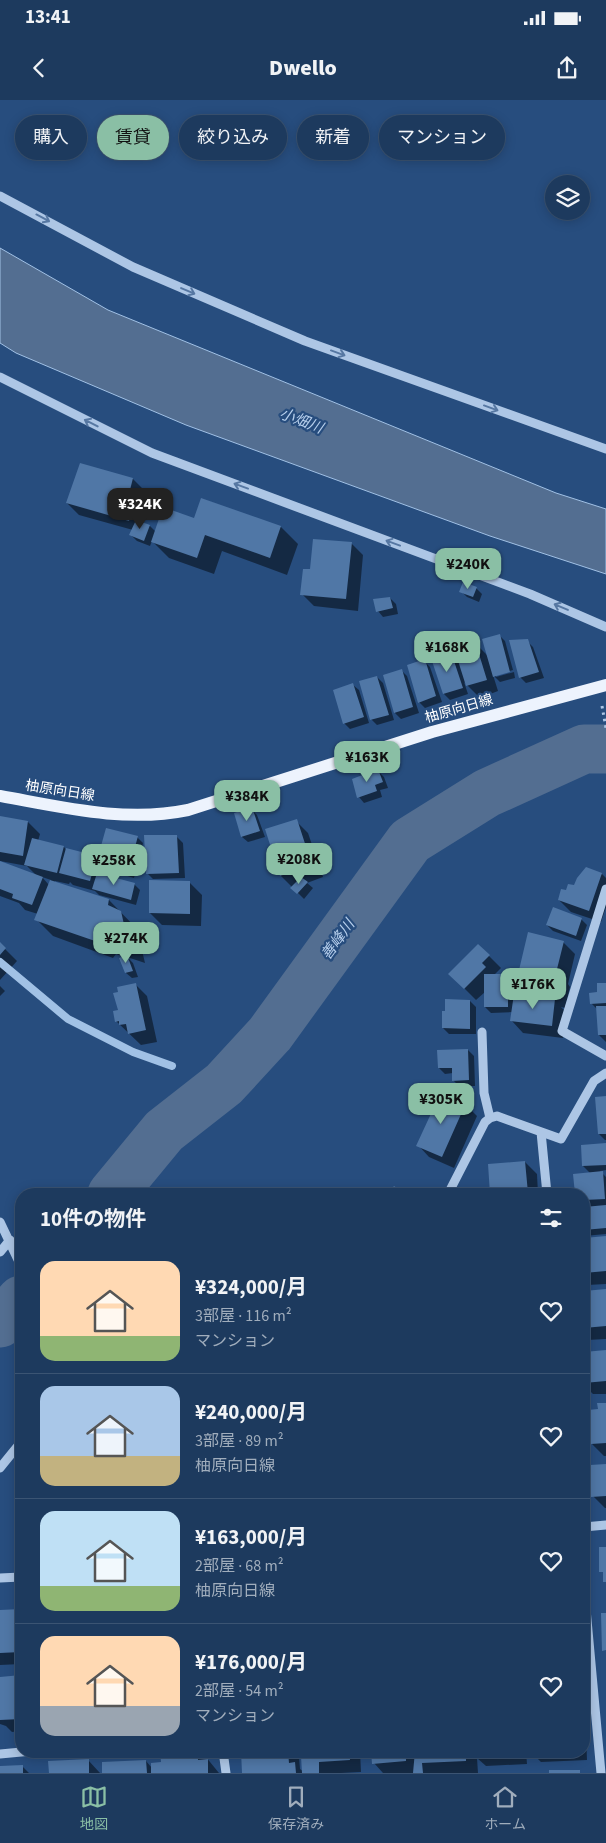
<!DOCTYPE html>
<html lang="ja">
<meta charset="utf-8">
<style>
body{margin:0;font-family:"Source Sans 3","Noto Sans JP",sans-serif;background:#2a4567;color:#f1f3f6;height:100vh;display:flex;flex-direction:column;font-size:19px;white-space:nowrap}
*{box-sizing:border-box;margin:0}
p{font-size:16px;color:#a0adbc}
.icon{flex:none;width:28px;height:28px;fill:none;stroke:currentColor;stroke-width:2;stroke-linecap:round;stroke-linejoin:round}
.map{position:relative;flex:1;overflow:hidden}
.sheet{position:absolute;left:15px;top:1088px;width:575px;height:570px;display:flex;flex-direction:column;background:#1d3a5e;border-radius:20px;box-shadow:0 2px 12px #0003,0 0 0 1px #3b5473}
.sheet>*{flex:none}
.guide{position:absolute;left:15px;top:15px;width:576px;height:45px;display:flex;gap:10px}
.buttons{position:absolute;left:545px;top:75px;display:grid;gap:10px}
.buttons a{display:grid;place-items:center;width:45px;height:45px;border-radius:50%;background:#1d3a5e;box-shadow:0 2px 12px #0003,0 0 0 1px #3b5473;font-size:25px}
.price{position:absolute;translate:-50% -42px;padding:0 11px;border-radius:10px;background:#8abfa5;color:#111;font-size:16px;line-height:32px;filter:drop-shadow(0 1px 2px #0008)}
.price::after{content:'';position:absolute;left:50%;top:30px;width:15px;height:11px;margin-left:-8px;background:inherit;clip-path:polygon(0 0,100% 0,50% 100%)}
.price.current{background:#222;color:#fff}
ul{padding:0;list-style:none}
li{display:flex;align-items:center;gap:15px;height:125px;padding:0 25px}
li+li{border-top:1px solid #3b5473}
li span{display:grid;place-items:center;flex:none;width:140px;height:100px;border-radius:15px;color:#555}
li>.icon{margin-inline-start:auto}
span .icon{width:60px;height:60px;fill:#fffc;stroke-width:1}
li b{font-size:21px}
h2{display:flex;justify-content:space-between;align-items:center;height:60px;padding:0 25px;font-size:21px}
.chip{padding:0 18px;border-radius:22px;background:#1d3a5e;box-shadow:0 2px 12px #0003,0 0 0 1px #3b5473;font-size:18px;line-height:45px}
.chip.current{background:#8abfa5;color:#111}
.status{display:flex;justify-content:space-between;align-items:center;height:35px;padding:0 25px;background:#1d3a5e;direction:ltr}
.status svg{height:14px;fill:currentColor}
header{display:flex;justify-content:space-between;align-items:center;height:65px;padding:0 25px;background:#1d3a5e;font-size:22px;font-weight:800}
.tab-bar{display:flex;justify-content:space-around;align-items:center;height:70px;border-top:1px solid #3b5473;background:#1d3a5e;font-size:14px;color:#a0adbc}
.tab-bar a{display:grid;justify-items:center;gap:2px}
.tab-bar .current{color:#8abfa5}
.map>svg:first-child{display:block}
</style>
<div class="status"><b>13:41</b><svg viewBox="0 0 49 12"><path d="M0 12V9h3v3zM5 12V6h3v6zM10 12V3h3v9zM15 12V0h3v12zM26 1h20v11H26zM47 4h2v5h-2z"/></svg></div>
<header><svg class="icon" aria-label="back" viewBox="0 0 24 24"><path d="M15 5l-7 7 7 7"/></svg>Dwello<svg class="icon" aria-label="share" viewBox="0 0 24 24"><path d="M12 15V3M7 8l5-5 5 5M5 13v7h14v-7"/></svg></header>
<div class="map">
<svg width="606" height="1673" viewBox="0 0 606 1673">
<rect width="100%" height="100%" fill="#274d7e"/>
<path fill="#536e91" stroke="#a1c1e5" d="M0,148L108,210L556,393L606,409V474L490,436L186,325L16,253L0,243Z"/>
<path fill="#0007" fill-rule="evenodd" d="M81,365L133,379L145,391L141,407L147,412L143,424L150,426L156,432L195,419L202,399L281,427L298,444L287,475L222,451L214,474L169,458L152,441L150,446L137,441L131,435L133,430L79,415L67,403Z
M351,443L363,455L358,511L314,506L302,494L311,470Z
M476,488L482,494L479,502L467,497L461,491Z
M390,498L396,504L398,514L383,517L378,511Z
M499,535L505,541L513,570L496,575V577L514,572L515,578L500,582L493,575L498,591L480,598L464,582L468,594L450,600L444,594L433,559L451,553L460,562L474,542L488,556Z
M527,541L533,547L544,578L526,583L520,577Z
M424,561L430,567L442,602L425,608L419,602Z
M402,571L407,576L419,613L401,619L395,613Z
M377,577L383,583L394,620L377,625L371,619Z
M353,585L359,590L369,623L350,629L344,623Z
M378,671L384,677L388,688L380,690L382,697L364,703L359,697Z
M251,709L257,715L265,737L248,742L242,737L235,714Z
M0,718L28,722L40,734L38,741L64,747L67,751L96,757L99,759L137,737L143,743L134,778L108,770L106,777L134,784L140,790L136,805L99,795L95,791L73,785L70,782L69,784L55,781L54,783L109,800L137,829L145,863L127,857L133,863L138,877L132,878L126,873V857L116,854L113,858L53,836L36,819L38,814L25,810L19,803L0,796V763L38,777L27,766L0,761ZM42,777L51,780L49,785Z
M296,721L308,733L323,777L307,783L313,788L304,799L281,776L266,730Z
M177,737L183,743L185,778L153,779L147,773Z
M602,774L606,778V807L601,822L571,812L559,800L567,792Z
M190,783L202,795L201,826L162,825L150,813Z
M581,819L587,825L581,841L553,831L547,825Z
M563,842L575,854L568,884L570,887L565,908L561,907L566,912L563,938L523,933L512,921L513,912L491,913L485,907V892L476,900L450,874L478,845L501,868L494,875H504L510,881V886L513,890V895L526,897L516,887Z
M0,844L17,861L0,880Z
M135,884L147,896L157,942L141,945L116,921L119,911Z
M606,884V942L599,935L598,910L591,903Z
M0,886L5,891L0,896Z
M470,901L476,907V934H449L443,928Z
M468,950L474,956L475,986H459L453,980V973L445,974L439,968Z
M606,997V1040H605L599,1034Z
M465,1004L477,1016L454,1068L429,1057L418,1045Z
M606,1044V1070L600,1071L606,1077V1134L584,1136V1108H589V1106H584V1094L591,1074L583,1066Z
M525,1062L537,1074L538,1094H491Z
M606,1137V1184L587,1185L584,1182V1139Z
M606,1190V1239L587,1240L584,1237V1192Z
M606,1252V1294H593L584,1285V1253Z
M606,1304V1356H604L592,1344L599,1310Z
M606,1366V1408H605L593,1396Z
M0,1511H21V1564L0,1565Z
M21,1577V1631L12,1632L6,1626L0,1624V1578Z
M584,1632L586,1634L587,1660L541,1662L530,1651H584Z
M161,1651H201L219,1673H104L146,1661L152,1668L162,1664Z
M242,1651H293L299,1657L300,1669L304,1672L312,1656V1651H360L361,1672L341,1673H243Z
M373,1651H526L527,1664L486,1666L477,1658L478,1673H383L374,1663Z
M88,1660L100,1673H50Z
M22,1666L29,1673H0V1667Z"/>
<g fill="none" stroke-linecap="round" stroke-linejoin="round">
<path stroke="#a1c1e5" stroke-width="8" d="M0,862L68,919L133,952L172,966"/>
<path stroke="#536e91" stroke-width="49" d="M112,1094L164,1031L224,984L270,934L410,741L487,693L584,649H606
M0,1223L21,1200"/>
</g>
<path fill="#5077a6" d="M80,363L133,378L128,398L135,399L129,421L66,403Z
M201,398L281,426L270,458L205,435L197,458L151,442L163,407L194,418Z
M136,420L150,425L144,441L129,435Z
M313,439L352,442L346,499L300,495L303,469H310Z
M463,482L477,487L473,497L459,492Z
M390,497L393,508L376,512L373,499Z
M500,534L510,572L493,577L482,539Z
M528,539L539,572L519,578L509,540Z
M475,541L487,580L466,586L454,548Z
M451,552L463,588L443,594L431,558Z
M425,559L436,596L418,603L407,565Z
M402,569L413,607L394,613L383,575Z
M377,576L389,615L370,620L359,581Z
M353,583L364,617L343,624L333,590Z
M378,669L383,682L375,685L377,691L357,698L352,679Z
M252,707L260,731L241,737L234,713Z
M0,716L28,721L23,756L0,752Z
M297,719L312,765L280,776L265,729Z
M106,728L138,736L128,773L96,764Z
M144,735H177L179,773L146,774Z
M32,738L64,746L57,773L24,765Z
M66,748L97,756L90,781L59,773Z
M0,761L43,777L32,805L12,798L13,794L0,789Z
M586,767L602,773L589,811L558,800L561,789L566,790L568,784L574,785L577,778Z
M97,773L135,783L131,800L92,789Z
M301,777L308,782L297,794L290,788Z
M50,780L109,799L108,805L121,811L129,847L99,837L95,841L34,820Z
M149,780L190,781V814L149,813Z
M553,807L582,818L576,836L546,825Z
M528,832L564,841L556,873L559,874L554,897L515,887Z
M0,842L6,848L0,855Z
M478,844L490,855L482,863L486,867L464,889L448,874Z
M127,855L133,871L125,873L119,858Z
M484,874H505V883H508V907H484Z
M136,883L146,930L128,934L126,924L119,925V921L115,922L113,911L118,910L113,893L118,892L117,887Z
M597,883H606V903L590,904L589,893L597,892Z
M514,894L555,899L552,926L510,921Z
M445,899L470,900V929L442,928V911H445Z
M596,906H606V935H598Z
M468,949L469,980L452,981V968H438L437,950Z
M441,992L466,1003L442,1057L416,1046Z
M606,996V1034H598L595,997Z
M606,1043V1065L582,1066L581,1045Z
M525,1061L528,1093L490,1094L488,1064Z
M603,1071L605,1099L584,1100V1094H575L573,1074Z
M394,1086L405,1094H388Z
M606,1105V1128L584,1130V1107Z
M606,1136V1171L584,1173V1138Z
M606,1189V1226L584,1228V1191Z
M606,1250V1281L584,1283V1252Z
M597,1303H606V1343L591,1344L588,1310L598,1309Z
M606,1364V1396L591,1397L590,1365Z
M599,1447H606V1482H603V1472H599Z
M21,1509V1552L0,1553V1510Z
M601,1513H606V1550L602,1551Z
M21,1575V1619L0,1620V1577Z
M160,1651H198V1660L208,1659V1673H151V1663L161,1662Z
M241,1651H288L289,1663L295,1662L296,1673H242Z
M311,1651H349L350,1660L319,1662V1673H302L301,1656L311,1655Z
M371,1651H406V1661L372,1664Z
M415,1651H466V1661L422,1663L423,1673H413Z
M473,1651H511V1653L473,1655Z
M89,1659V1673H49L48,1661Z
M146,1660L147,1673H102V1662Z
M23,1665V1673H0V1666Z
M549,1670H580V1673H549Z"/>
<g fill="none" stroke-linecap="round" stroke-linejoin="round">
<path stroke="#adc6e5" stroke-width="3" stroke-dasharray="2.5 4" stroke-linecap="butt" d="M602,606L606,628"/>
<path stroke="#adc6e5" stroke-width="9" d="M0,96L133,167L305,241L606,349
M0,277L152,353L530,494L606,527
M606,789L562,931L606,956
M482,932L484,993L490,1018
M541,1032L547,1094
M448,1094L485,1022L490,1018L497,1016L561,1039L594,981L606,973
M0,1122L21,1166
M0,1152L10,1140
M0,1368L21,1342
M584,1427L606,1425
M0,1478L21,1477
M584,1487L601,1673
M223,1651L226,1673
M0,1654L32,1651"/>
<path stroke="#edf3fd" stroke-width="12" d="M0,696C62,707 125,723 188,710L432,632L606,585"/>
</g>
<defs><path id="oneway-shaft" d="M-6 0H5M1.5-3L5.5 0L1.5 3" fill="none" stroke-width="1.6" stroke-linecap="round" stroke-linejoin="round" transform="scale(1.25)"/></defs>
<g stroke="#5677a2">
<use href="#oneway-shaft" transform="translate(43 118) rotate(28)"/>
<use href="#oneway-shaft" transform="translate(188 191) rotate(23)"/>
<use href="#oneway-shaft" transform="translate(338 253) rotate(20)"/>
<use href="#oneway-shaft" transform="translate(491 308) rotate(20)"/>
<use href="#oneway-shaft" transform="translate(91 323) rotate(-153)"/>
<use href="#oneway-shaft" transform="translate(241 386) rotate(-160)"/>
<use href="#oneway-shaft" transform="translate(393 443) rotate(-160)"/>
<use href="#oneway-shaft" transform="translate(561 507) rotate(-157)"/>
</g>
<g text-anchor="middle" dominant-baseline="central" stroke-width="4.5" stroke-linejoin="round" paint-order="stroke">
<g font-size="14" fill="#fff" stroke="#274d7e">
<text transform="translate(459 609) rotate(-16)">柚原向日線</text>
<text transform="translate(60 691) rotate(9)">柚原向日線</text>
</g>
<g font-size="15" font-style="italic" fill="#b8d0ed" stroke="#274d7e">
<text transform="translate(301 321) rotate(21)">小畑川</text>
<text transform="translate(338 840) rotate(-54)">善峰川</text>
</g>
</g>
</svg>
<div class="buttons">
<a><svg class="icon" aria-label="layers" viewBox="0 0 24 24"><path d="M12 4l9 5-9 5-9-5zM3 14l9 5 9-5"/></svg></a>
</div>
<b class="price current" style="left:140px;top:430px">¥324K</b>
<b class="price" style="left:468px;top:490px">¥240K</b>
<b class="price" style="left:447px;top:573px">¥168K</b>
<b class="price" style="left:367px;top:683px">¥163K</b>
<b class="price" style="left:247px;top:722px">¥384K</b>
<b class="price" style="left:299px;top:785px">¥208K</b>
<b class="price" style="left:114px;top:786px">¥258K</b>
<b class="price" style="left:126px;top:864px">¥274K</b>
<b class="price" style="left:533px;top:910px">¥176K</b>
<b class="price" style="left:441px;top:1025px">¥305K</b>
<div class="guide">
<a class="chip">購入</a>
<a class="chip current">賃貸</a>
<a class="chip">絞り込み</a>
<a class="chip">新着</a>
<a class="chip">マンション</a>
</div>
<section class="sheet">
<h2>10件の物件<svg class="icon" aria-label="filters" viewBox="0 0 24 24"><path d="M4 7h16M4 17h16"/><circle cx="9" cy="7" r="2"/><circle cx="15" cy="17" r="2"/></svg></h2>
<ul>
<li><span style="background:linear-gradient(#ffd9b3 75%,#8fb573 0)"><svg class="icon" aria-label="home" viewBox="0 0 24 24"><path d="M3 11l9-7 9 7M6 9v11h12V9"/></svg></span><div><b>¥324,000/月</b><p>3部屋 · 116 m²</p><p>マンション</p></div><svg class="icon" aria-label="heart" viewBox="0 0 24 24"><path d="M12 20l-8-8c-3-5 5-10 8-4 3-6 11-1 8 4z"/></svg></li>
<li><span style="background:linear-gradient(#a9c7e8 70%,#c2b280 0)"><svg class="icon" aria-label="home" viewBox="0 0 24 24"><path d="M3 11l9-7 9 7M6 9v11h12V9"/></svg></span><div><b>¥240,000/月</b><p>3部屋 · 89 m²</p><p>柚原向日線</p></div><svg class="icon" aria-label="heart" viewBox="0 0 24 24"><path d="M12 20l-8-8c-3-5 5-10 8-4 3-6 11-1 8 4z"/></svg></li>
<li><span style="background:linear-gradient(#bfe0f5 75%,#8fb573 0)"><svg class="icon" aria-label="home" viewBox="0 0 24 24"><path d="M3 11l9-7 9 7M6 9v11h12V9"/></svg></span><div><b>¥163,000/月</b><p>2部屋 · 68 m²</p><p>柚原向日線</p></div><svg class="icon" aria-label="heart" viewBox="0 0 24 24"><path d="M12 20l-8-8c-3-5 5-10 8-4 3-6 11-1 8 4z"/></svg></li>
<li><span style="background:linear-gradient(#ffd9b3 70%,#9aa5b1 0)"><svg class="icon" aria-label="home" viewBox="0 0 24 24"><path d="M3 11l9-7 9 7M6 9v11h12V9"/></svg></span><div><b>¥176,000/月</b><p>2部屋 · 54 m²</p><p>マンション</p></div><svg class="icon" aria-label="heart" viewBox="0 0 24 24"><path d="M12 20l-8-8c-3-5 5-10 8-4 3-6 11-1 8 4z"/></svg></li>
</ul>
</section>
</div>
<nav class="tab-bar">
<a class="current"><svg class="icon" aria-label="map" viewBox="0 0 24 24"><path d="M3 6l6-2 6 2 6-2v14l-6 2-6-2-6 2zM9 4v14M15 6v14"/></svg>地図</a>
<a><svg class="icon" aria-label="saved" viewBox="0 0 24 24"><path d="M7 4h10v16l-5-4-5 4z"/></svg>保存済み</a>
<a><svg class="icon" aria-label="home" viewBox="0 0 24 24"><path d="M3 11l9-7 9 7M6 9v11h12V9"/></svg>ホーム</a>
</nav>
